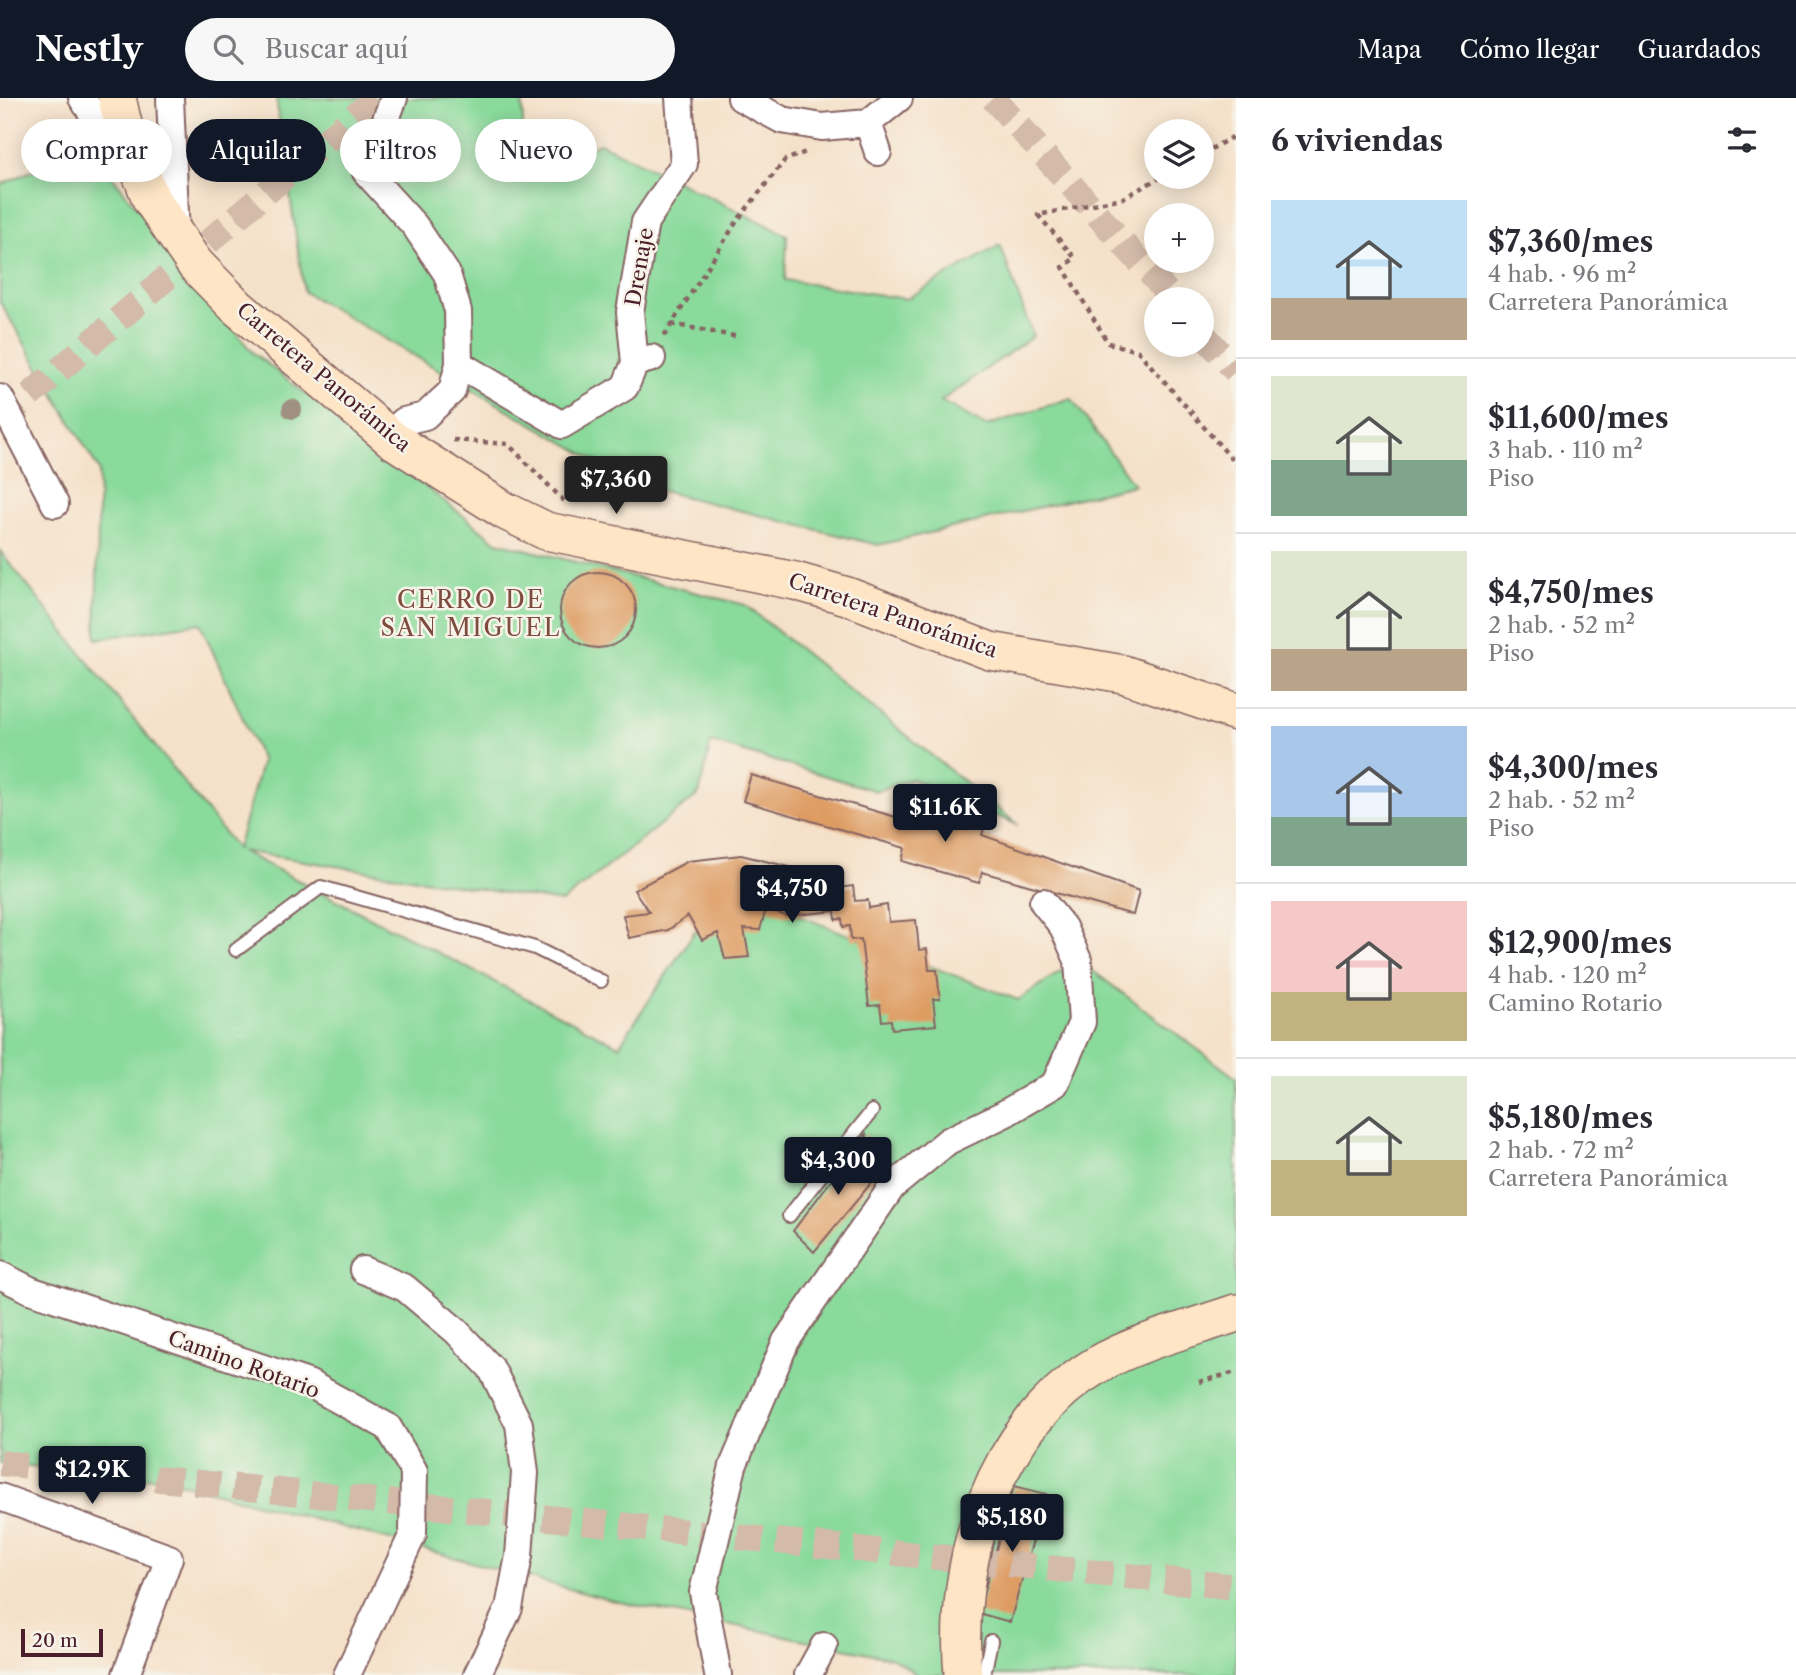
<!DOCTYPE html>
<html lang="es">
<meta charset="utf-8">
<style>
body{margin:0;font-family:"Libre Caslon Text",serif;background:#f7f7f7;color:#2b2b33;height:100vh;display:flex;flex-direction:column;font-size:26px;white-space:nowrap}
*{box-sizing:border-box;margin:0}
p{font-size:23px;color:#7c7c81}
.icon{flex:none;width:38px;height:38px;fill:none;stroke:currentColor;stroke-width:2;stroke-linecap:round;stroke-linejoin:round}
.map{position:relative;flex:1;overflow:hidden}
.drawer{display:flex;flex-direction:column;background:#fff;width:560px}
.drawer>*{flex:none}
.guide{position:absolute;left:21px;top:21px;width:665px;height:63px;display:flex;gap:14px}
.fabs{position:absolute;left:1144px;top:21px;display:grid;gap:14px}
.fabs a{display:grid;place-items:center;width:70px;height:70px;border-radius:50%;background:#fff;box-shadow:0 4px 18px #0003;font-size:35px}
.scale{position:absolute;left:21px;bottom:18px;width:82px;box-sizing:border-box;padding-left:7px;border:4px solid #4a1f2b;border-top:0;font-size:19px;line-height:24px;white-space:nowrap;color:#4a1f2b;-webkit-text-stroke:5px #f7f3e8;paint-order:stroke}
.price{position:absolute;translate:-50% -60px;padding:0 16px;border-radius:7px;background:#111827;color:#fff;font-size:23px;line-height:46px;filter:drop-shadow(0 2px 4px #0008)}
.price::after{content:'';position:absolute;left:50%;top:42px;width:21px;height:16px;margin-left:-10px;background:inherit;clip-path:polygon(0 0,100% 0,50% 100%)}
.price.on{background:#222;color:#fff}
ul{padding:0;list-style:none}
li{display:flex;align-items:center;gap:21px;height:175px;padding:0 35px}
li+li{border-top:2px solid #e1e1e2}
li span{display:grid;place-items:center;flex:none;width:196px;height:140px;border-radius:0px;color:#555}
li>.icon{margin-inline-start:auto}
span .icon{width:84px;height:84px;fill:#fffc;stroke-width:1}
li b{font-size:30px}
h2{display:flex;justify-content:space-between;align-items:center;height:84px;padding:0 35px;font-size:30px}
.chip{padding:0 24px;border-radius:32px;background:#fff;box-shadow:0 4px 18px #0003;font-size:24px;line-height:63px}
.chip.on{background:#111827;color:#fff}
header{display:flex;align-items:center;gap:42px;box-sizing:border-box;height:98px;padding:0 35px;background:#111827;color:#fff}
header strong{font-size:33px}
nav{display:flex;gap:38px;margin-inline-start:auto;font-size:24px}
.search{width:490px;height:63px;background:#f7f7f7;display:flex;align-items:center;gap:18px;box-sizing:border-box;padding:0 24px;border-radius:38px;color:#7c7c81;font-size:26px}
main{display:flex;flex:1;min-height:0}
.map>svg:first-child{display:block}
</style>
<header>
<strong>Nestly</strong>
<div class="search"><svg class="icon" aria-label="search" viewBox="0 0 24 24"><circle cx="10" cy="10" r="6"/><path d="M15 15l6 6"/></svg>Buscar aquí</div>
<nav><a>Mapa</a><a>Cómo llegar</a><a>Guardados</a></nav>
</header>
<main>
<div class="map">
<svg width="1236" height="1577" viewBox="0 0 1236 1577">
<rect width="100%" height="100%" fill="#f7f3e8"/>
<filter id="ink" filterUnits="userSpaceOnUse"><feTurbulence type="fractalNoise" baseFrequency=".0143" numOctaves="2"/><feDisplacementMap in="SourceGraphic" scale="14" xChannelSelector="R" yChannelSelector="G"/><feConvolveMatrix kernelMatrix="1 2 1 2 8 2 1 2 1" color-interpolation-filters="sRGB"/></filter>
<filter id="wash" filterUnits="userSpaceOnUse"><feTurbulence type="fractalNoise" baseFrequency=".00686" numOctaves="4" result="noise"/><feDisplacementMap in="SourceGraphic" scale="28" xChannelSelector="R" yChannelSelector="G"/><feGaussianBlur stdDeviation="1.57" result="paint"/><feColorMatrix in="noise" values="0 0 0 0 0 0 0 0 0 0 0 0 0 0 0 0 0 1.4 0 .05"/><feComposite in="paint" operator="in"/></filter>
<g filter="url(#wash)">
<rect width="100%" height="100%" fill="#f5e1c9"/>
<path fill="#89da9b" stroke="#6a7c63" stroke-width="2" d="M276,0H522L525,75L600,45L787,137L785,182L906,201L1000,147L1033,238L941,303L986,328L1071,300L1134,387L878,447L638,387L304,194Z
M88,48L252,254L497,444L745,507L1018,727L912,681L876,693L711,644L699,696L562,804L241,753L619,948L724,789L1018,902L1078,862L1236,980V1577H918L893,1560L610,1502L166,1381L0,1365V453L237,751L262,663L200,525L96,541L99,372L0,204V87Z"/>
<g id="blocks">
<path fill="#de9c63" d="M560 512a38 38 0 1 1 76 0a38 38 0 1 1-76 0Z
M751,677L913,724L918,705L986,724L982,737L1139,793L1133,817L982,774L979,785L902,763L905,750L743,703Z
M741,757L802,772L797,795L853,788L855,803L868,802L869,810L887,807L889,824L916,822L919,852L927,851L929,872H937L940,901H933L936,927L892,931L891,922L882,923L880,907L869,908L861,841L851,842L850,828L843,829L842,820L836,822L835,813L786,818L766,811L760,832L744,831L749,859L725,861L718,835L702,842L688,818L668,832L629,840L623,817L649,814L634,792L688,763Z
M866,1036L877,1078L814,1154L793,1133Z
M1014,1388L1046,1396L1010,1524L978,1515Z"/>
</g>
</g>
<g filter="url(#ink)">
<use href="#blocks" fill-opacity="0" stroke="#866362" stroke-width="2"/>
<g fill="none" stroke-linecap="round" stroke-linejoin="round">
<path stroke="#d3baa9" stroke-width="26" stroke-dasharray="26 13" stroke-linecap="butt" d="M993,0L1173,201
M1202,235L1236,273
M0,323L376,0
M0,1365L1236,1489"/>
<defs>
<path id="lane" d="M236,852L321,789L535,850L601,883
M789,1118L872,1013
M984,1577L991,1543"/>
<path id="street" d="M82,0L127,68
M170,0L176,138
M741,0L782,22L822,29L868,25L899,0
M868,25L878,54
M635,265L630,214L645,124L684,66L679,0
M459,266L562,327L625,289L635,265L652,260
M0,300L55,406
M388,337L404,323L425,318L452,293L459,266L458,213L447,176L415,128L366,74L394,0
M363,1172L405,1190L456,1233L491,1270L519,1326L525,1375L519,1458L509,1510L477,1577
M0,1177L30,1192L308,1285L388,1329L414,1373L413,1436L347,1577
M0,1399L169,1460L126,1577
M718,1577L703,1494L733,1368L786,1243L892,1089L948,1043L1004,1016L1055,986L1082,924L1078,862L1063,829L1043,804
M808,1577L824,1548"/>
<path id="secondary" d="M117,0L126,39L151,101L195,166L237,209L393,342L505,413L546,433L795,483L847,498L990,553L1123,576L1236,614
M963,1577C953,1462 993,1329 1097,1267C1139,1243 1190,1231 1236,1215"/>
</defs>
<use href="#lane" stroke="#866362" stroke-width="16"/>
<use href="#street" stroke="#866362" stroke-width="30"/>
<use href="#secondary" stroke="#866362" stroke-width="40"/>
<path stroke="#866362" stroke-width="4.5" stroke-dasharray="5 5" stroke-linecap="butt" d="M1202,56L1236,37
M1161,79L1123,100L1038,117L1075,160L1063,169L1108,245L1138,253L1236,366
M671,226L739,239
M664,238L737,123L785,62L806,54
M453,342L508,346L564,403
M1199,1284L1236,1274"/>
<use href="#lane" stroke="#fff" stroke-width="12"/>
<use href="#street" stroke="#fff" stroke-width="26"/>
<use href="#secondary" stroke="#fde5c5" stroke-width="37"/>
</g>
<circle fill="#a09082" cx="292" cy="311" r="10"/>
</g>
<g text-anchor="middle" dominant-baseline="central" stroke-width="5" stroke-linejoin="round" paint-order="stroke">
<g font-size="21" fill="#4a1f2b" stroke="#f7f3e8">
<text transform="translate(639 169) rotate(-80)">Drenaje</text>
<text transform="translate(324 279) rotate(40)">Carretera Panorámica</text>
<text transform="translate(893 517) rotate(19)">Carretera Panorámica</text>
<text transform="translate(244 1266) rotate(20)">Camino Rotario</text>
</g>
<g font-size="24" letter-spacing="2" fill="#7e4b3f" stroke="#f7f3e8">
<text x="471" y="501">CERRO DE<tspan x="471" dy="28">SAN MIGUEL</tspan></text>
</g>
</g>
</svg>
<div class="fabs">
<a><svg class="icon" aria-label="layers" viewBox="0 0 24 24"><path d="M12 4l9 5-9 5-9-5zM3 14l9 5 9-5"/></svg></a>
<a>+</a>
<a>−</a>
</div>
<div class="scale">20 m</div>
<b class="price on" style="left:616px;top:418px">$7,360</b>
<b class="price" style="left:945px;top:746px">$11.6K</b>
<b class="price" style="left:792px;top:827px">$4,750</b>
<b class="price" style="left:838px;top:1099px">$4,300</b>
<b class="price" style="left:92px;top:1408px">$12.9K</b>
<b class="price" style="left:1012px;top:1456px">$5,180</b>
<div class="guide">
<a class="chip">Comprar</a>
<a class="chip on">Alquilar</a>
<a class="chip">Filtros</a>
<a class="chip">Nuevo</a>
</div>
</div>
<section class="drawer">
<h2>6 viviendas<svg class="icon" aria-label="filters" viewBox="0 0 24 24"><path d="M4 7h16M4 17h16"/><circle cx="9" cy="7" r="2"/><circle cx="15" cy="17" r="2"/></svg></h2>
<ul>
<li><span style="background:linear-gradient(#bfe0f5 70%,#b9a48a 0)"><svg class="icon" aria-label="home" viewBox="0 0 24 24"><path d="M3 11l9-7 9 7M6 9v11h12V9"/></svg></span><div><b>$7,360/mes</b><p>4 hab. · 96 m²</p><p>Carretera Panorámica</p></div></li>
<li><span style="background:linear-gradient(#dfe7d0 60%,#7fa58c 0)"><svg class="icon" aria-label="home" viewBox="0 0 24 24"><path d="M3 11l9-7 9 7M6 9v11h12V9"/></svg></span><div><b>$11,600/mes</b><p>3 hab. · 110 m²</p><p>Piso</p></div></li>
<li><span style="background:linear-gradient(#dfe7d0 70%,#b9a48a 0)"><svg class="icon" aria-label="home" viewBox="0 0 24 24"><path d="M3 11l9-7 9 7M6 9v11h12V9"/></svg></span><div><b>$4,750/mes</b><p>2 hab. · 52 m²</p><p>Piso</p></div></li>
<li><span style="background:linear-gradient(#a9c7e8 65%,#7fa58c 0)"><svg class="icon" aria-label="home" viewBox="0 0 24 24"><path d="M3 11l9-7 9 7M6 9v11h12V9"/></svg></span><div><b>$4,300/mes</b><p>2 hab. · 52 m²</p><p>Piso</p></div></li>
<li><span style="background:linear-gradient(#f6c9c9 65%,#c2b280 0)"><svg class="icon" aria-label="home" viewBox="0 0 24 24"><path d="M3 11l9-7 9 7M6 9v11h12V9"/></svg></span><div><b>$12,900/mes</b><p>4 hab. · 120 m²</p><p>Camino Rotario</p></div></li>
<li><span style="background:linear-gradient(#dfe7d0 60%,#c2b280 0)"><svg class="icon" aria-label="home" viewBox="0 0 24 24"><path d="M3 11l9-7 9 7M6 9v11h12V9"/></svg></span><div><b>$5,180/mes</b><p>2 hab. · 72 m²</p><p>Carretera Panorámica</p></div></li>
</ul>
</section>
</main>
